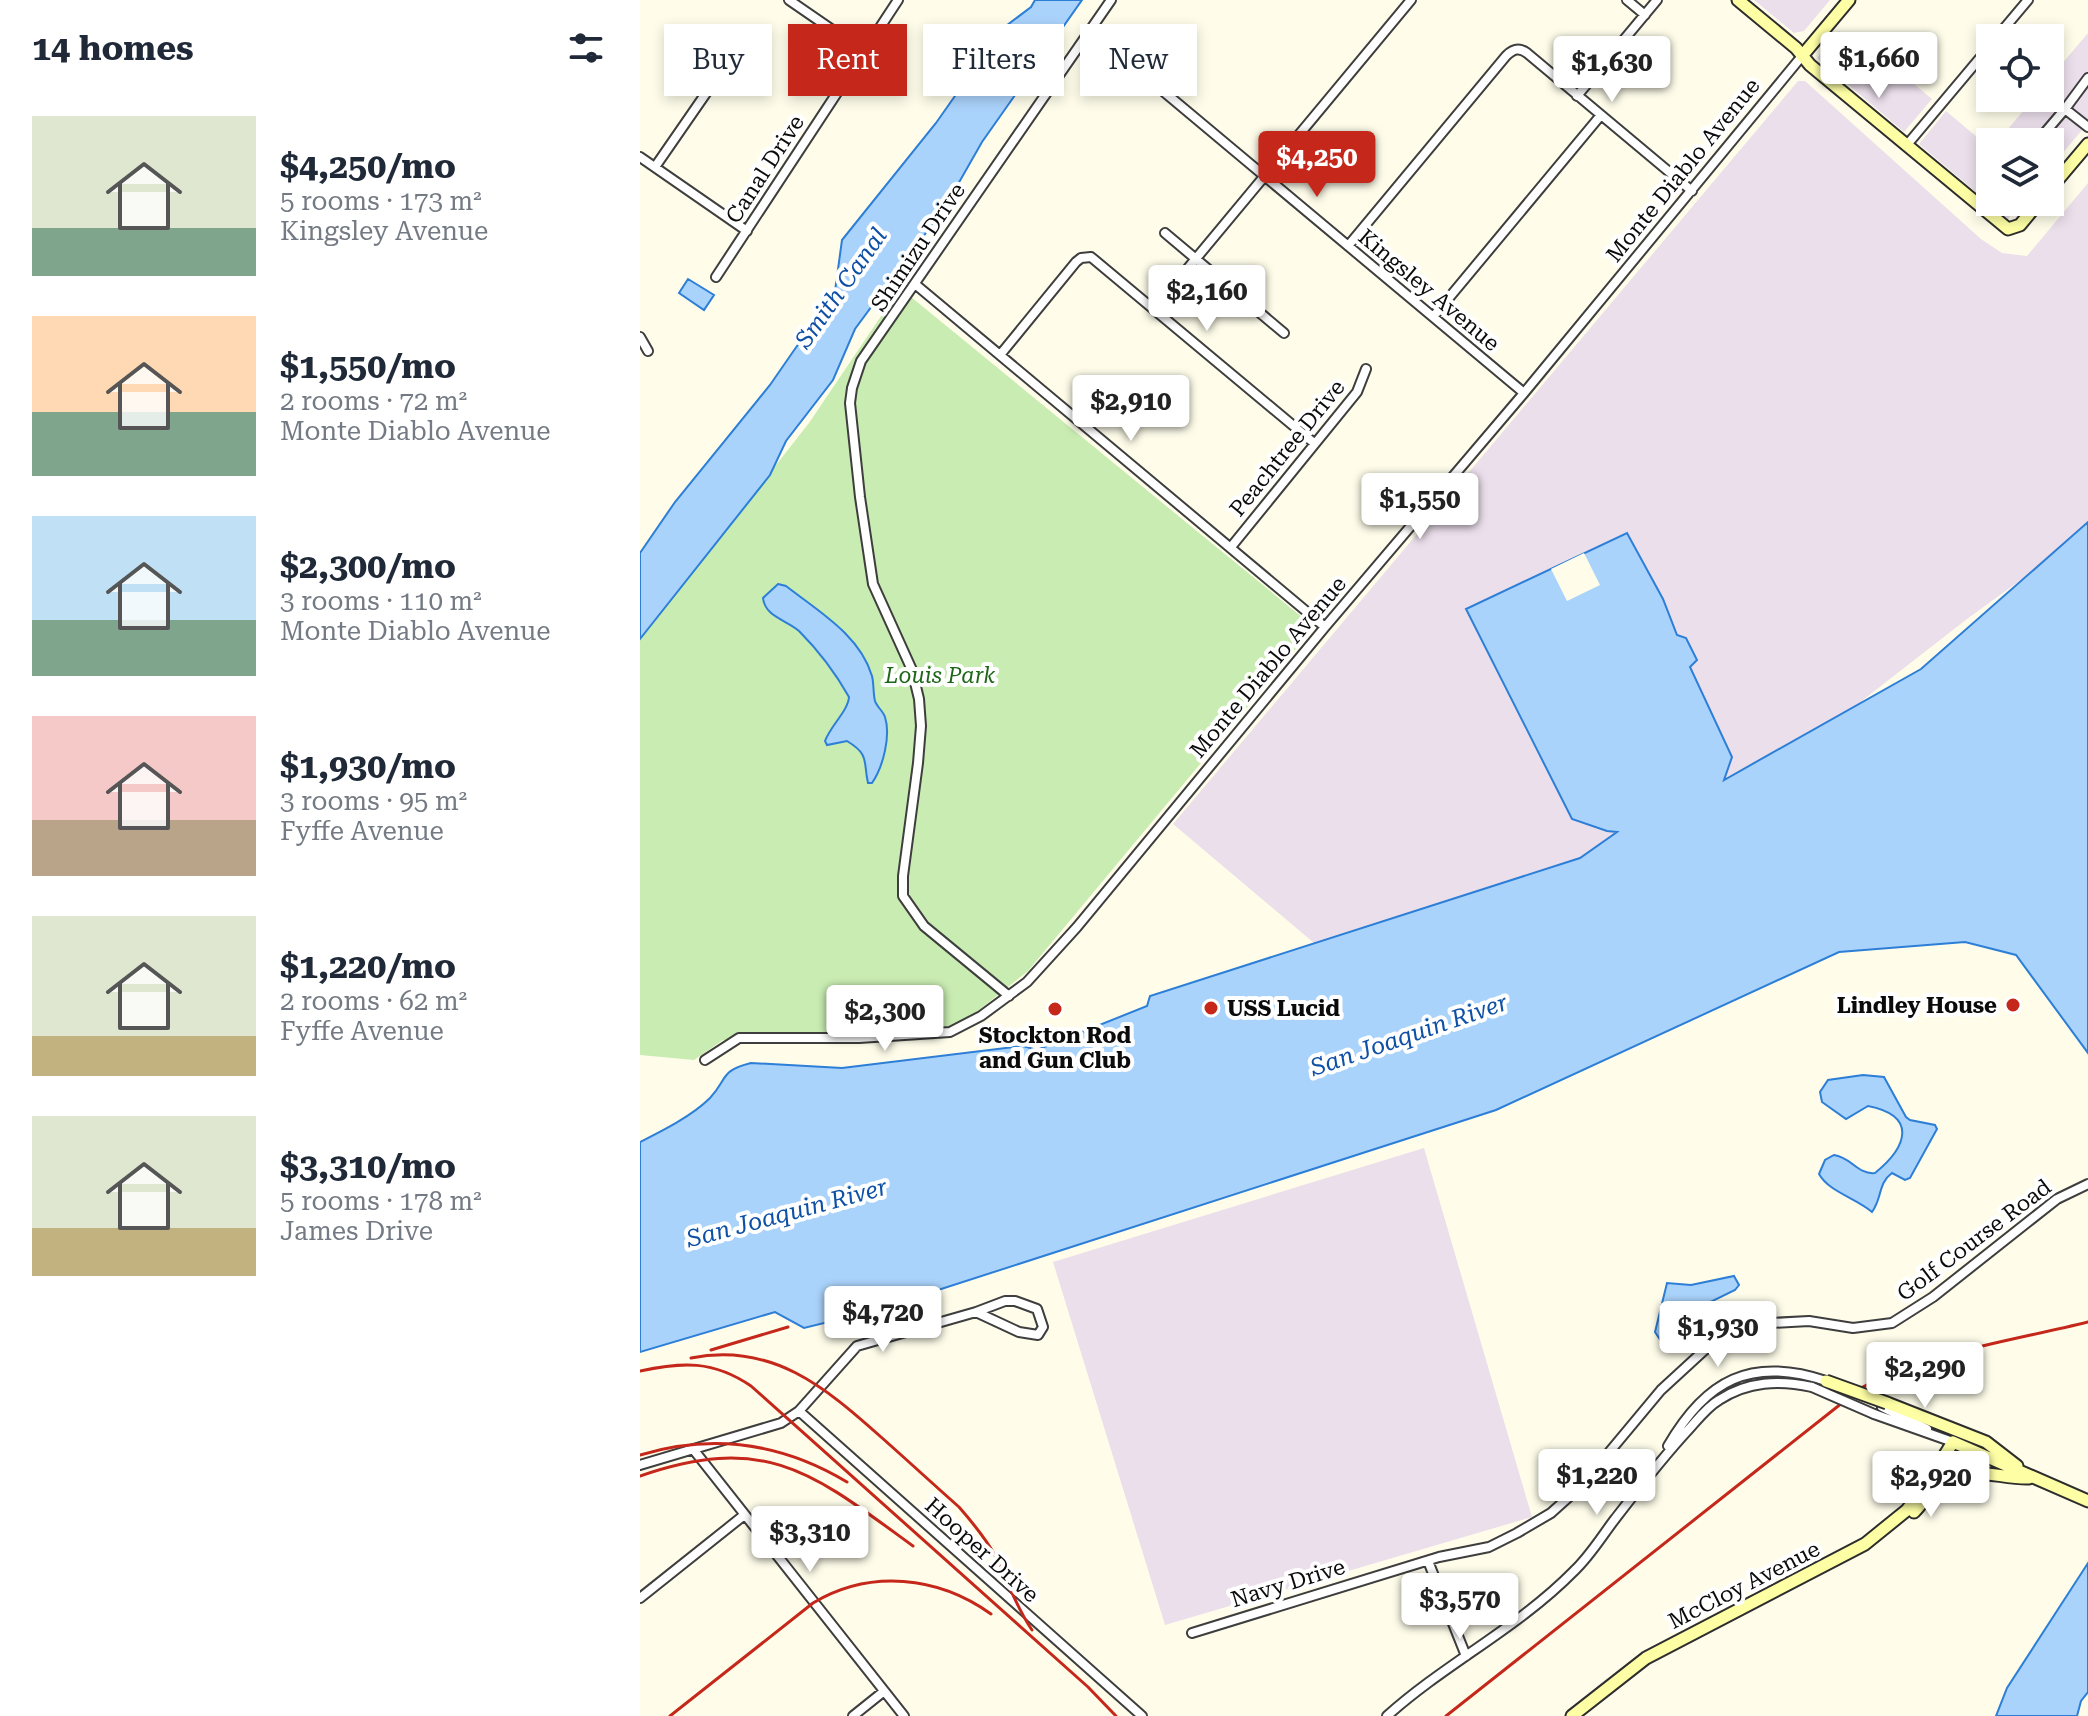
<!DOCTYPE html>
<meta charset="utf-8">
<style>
body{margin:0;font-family:"Roboto Serif",serif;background:#f6f6f7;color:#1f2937;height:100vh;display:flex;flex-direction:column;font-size:30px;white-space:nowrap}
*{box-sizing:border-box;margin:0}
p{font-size:26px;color:#747a83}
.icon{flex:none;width:44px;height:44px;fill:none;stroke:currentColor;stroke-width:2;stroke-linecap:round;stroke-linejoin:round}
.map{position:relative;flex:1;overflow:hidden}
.drawer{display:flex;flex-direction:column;background:#fff;width:640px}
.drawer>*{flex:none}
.guide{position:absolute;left:24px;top:24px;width:760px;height:72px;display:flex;gap:16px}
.controls{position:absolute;left:1336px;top:24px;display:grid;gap:16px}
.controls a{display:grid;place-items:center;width:88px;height:88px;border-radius:0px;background:#fff;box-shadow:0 4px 12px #0003;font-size:40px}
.price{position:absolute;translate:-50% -68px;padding:0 18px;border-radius:8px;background:#fff;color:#222;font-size:26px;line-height:52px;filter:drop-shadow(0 2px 4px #0008)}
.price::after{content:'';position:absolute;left:50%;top:48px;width:24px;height:18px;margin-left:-12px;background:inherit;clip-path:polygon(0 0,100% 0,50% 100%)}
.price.selected{background:#c5271a;color:#fff}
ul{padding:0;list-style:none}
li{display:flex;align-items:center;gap:24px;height:200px;padding:0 32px}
li span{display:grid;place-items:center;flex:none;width:224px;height:160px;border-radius:0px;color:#555}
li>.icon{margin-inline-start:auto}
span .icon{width:96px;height:96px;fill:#fffc;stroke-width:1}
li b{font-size:34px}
h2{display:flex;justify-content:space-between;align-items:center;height:96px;padding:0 32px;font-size:34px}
.pill{padding:0 28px;border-radius:0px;background:#fff;box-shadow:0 4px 12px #0003;font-size:28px;line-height:72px}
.pill.selected{background:#c5271a;color:#fff}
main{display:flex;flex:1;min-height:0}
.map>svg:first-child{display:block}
</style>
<main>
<section class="drawer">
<h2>14 homes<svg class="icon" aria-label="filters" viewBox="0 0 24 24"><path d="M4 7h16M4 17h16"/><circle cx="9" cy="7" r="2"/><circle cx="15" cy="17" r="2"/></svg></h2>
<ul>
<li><span style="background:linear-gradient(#dfe7d0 70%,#7fa58c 0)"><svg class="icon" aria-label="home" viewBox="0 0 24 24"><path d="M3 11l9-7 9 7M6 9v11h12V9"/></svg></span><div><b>$4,250/mo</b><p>5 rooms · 173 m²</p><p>Kingsley Avenue</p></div></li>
<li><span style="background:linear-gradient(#ffd9b3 60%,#7fa58c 0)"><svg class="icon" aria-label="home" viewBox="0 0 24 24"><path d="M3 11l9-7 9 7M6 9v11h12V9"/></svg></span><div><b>$1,550/mo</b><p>2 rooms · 72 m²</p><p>Monte Diablo Avenue</p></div></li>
<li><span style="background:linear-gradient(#bfe0f5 65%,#7fa58c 0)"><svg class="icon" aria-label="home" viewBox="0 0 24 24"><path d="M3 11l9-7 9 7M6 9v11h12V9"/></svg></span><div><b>$2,300/mo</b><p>3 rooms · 110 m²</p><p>Monte Diablo Avenue</p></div></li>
<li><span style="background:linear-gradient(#f6c9c9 65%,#b9a48a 0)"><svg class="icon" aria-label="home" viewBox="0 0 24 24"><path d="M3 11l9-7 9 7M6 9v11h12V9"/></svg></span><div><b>$1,930/mo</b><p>3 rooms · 95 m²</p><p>Fyffe Avenue</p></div></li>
<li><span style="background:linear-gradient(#dfe7d0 75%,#c2b280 0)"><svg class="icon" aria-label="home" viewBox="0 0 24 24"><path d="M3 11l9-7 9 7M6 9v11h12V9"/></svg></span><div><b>$1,220/mo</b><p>2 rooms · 62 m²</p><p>Fyffe Avenue</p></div></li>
<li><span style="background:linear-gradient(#dfe7d0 70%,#c2b280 0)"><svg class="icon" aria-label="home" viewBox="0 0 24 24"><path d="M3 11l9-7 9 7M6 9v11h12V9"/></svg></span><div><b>$3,310/mo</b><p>5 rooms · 178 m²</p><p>James Drive</p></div></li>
</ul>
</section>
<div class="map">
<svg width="1448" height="1716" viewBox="0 0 1448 1716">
<rect width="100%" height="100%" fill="#fffdea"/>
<path fill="#ebdfeb" d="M1114,0H1190L1164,31L1154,33Z
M1199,31L1242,68L1248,62L1292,99L1264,132L1177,58Z
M1448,33V123L1410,168V142H1357L1394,98H1410V78Z
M1158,81H1165L1341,239L1362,253L1387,256L1448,183V531L1327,619L1214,707L940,858L674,943L533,824Z
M1306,111L1350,148V202H1382L1368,219L1279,144Z
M784,1148L892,1517L525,1625L413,1262Z"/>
<path fill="#c8ecb1" d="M260,288L674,627L388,971L330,1017L290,1035L83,1040L54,1060L0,1055V638L169,423Z"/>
<path fill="#aad3fb" stroke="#2c7ed7" stroke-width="2" d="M395,0H442L342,142L305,207L215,329L193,380L146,441L130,475L0,639V553L35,502L130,385L195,291L202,240L296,123L362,29L391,7Z
M48,279L74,295L64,310L39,293Z
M1448,522V1053L1376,955L1325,942L1199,952L856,1110L233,1311L164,1328L135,1312L0,1352V1142C22,1131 52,1116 70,1098C88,1079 79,1071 111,1063L202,1068L383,1046L397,1050L507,1006L510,996L940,858L977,832L967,831L932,819L826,609L987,533L1023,599L1037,635L1046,638L1057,660L1050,667L1092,757L1084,780L1281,669Z
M138,584L146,586C178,611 220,635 232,676C234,684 233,693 235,701C237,707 243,711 245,717C251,736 243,767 232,783H228C223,761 230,755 207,741L187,745L185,741C191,725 208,711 209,697C196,674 177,649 159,631C147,620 125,617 123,598Z
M1223,1075L1244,1077L1266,1117L1270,1120L1295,1125L1297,1129L1270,1178L1265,1180L1252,1173C1238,1183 1242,1199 1232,1212C1216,1198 1189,1192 1179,1174L1185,1160L1194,1155C1211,1157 1218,1175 1235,1173C1267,1147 1278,1116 1228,1106L1206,1119L1182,1102L1180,1092L1188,1080Z
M1094,1276L1099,1285L1095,1290L1058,1308L1021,1341L1015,1332L1027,1283L1051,1285Z
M1448,1563V1692L1441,1701L1437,1716H1356L1367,1688Z"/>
<path fill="#fffdea" d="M944,553L960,585L927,601L911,569Z"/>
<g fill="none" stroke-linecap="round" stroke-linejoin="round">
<defs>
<path id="street" d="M149,0L223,51
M987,0L1005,15
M450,30L884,393
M1356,38L1388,0
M937,96L1017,0
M1425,109L1448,78
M1397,142L1425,109L1448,127
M1266,146L1350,46
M0,157L107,231
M15,167L71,86
M525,233L644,333
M708,246L866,56C873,49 879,47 887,53L1052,191
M76,277L258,0
M275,284L685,627
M514,309L771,0
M793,317L961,115
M0,337L8,351
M360,355L436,262L441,258L451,257L674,443
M591,547L717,392L726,369
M369,996L284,926L263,896V876L278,763L281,726L279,699L272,670L233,584L220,497L210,403L212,388L221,361L471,0
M65,1060L99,1038H219L310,1032L341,1016L387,982L437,927L685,627L884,393L1162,56
M365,1301H375L397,1309L403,1327L398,1335L379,1332L336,1312Z
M1242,1407L1287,1429
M159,1411L502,1716
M1234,1414L1313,1442
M1028,1446C1066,1380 1111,1356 1186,1381
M53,1449L264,1716
M0,1465L141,1423L159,1411L217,1346L336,1312
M788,1561L826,1656
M0,1598L103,1516
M552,1633L799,1557L849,1547L877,1533L911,1513L941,1486L1021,1390L1070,1345L1106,1328L1131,1323L1169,1321L1213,1328L1252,1323L1293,1297L1417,1199L1448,1184
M213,1716L243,1692
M747,1716C806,1663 878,1628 934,1571C950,1556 962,1536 975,1519C999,1488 1022,1458 1049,1429C1058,1419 1067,1407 1079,1400C1108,1381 1139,1380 1172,1387"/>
<path id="secondary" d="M1098,0L1156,48L1170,65L1368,229L1380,225L1399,202
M1162,56L1209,0
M1410,189L1448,144
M1247,1403L1346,1442L1377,1466
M1274,1512C1283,1503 1290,1490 1300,1483C1328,1463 1359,1479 1389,1478
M932,1716L1006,1658L1225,1544L1267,1510L1285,1487L1313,1442L1448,1501"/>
</defs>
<use href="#street" stroke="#3e3e3e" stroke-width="12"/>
<use href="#secondary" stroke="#2d2d2d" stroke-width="15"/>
<use href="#street" stroke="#fff" stroke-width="8"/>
<use href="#secondary" stroke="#feffa5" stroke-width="11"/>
<path stroke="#c5271a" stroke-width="3" d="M71,1350L148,1327
M51,1358C132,1342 185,1387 241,1437C267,1460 293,1484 319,1507C333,1523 346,1539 356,1557C368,1582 376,1607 392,1630
M0,1371C42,1362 73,1360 111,1386L448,1687L476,1716
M0,1455C73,1433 142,1443 207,1482
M0,1476C127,1432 174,1474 273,1546
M30,1716L173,1603C230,1569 298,1576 351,1614
M806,1716L1221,1388C1285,1353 1376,1340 1448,1322"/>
<defs>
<path id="street-bridge" d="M1172,1387L1234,1414"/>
<path id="secondary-bridge" d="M1186,1381L1247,1403"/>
</defs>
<use href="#street-bridge" stroke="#3e3e3e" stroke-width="12" stroke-linecap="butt"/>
<use href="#secondary-bridge" stroke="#2d2d2d" stroke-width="15" stroke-linecap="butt"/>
<use href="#street-bridge" stroke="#fff" stroke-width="8"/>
<use href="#secondary-bridge" stroke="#feffa5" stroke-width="11"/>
</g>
<g fill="#c5271a" stroke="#fff" stroke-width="3">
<circle cx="1373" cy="1005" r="8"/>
<circle cx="571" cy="1008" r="8"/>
<circle cx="415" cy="1009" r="8"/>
</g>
<g text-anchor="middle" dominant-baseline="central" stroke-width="8" stroke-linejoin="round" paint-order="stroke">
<g font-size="22" fill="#0b0b0b" stroke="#fff">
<text transform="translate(125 169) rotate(-57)">Canal Drive</text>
<text transform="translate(1043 170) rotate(-51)">Monte Diablo Avenue</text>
<text transform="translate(278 247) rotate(-56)">Shimizu Drive</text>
<text transform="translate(789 290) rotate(40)">Kingsley Avenue</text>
<text transform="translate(647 448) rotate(-51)">Peachtree Drive</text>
<text transform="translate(628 667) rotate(-50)">Monte Diablo Avenue</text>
<text transform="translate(1334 1240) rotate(-37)">Golf Course Road</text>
<text transform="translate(342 1550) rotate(42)">Hooper Drive</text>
<text transform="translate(648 1583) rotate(-17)">Navy Drive</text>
<text transform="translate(1104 1585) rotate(-27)">McCloy Avenue</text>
</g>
<g font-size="22" font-style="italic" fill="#1f6718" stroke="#fff">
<text x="300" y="675">Louis Park</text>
</g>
<g font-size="22" font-weight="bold" fill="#0b0b0b" stroke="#fff" text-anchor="end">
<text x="1357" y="1005">Lindley House</text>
<text x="587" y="1008" text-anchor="start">USS Lucid</text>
<text x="415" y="1035" text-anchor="middle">Stockton Rod<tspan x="415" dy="25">and Gun Club</tspan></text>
</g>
<g font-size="24" font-style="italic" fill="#0d50a5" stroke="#fff">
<text transform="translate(201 288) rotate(-55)">Smith Canal</text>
<text transform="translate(769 1035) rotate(-19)">San Joaquin River</text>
<text transform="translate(147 1213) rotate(-15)">San Joaquin River</text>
</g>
</g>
</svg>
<div class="controls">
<a><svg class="icon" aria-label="locate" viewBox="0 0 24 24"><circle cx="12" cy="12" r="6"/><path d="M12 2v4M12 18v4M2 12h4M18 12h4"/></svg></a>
<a><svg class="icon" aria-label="layers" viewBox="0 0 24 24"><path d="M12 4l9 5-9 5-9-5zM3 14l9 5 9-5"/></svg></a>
</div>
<b class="price" style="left:1239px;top:100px">$1,660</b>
<b class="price" style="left:972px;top:104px">$1,630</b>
<b class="price selected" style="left:677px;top:199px">$4,250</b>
<b class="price" style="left:567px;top:333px">$2,160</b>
<b class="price" style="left:491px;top:443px">$2,910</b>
<b class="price" style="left:780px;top:541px">$1,550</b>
<b class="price" style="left:245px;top:1053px">$2,300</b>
<b class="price" style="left:243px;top:1354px">$4,720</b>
<b class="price" style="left:1078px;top:1369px">$1,930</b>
<b class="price" style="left:1285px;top:1410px">$2,290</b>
<b class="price" style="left:957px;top:1517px">$1,220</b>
<b class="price" style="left:1291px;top:1519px">$2,920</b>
<b class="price" style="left:170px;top:1574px">$3,310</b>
<b class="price" style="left:820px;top:1641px">$3,570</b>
<div class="guide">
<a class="pill">Buy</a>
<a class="pill selected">Rent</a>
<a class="pill">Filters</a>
<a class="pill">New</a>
</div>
</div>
</main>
